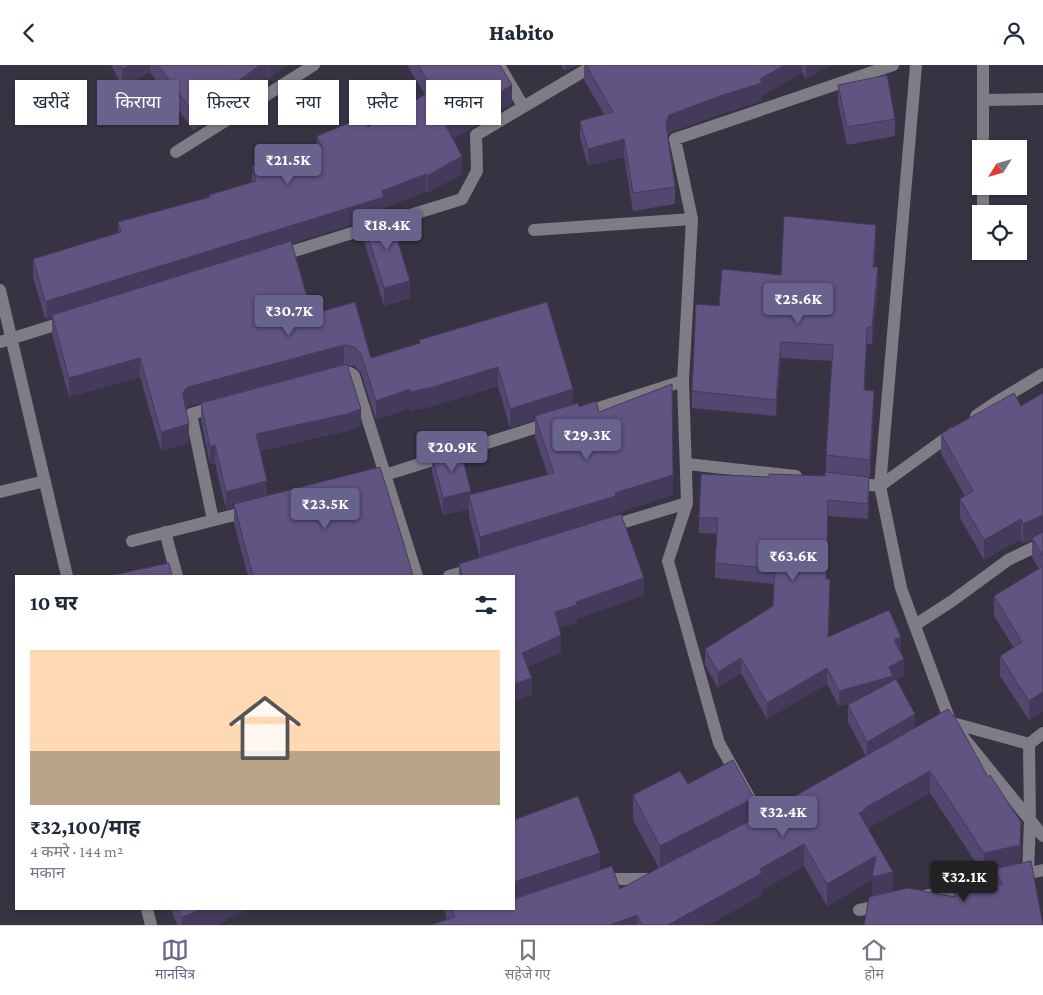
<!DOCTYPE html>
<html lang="hi">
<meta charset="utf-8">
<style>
body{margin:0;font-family:"Crimson Pro","Noto Sans Devanagari",serif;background:#f6f6f7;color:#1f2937;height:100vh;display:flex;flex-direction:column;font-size:19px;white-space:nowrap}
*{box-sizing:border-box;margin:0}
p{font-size:16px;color:#747a83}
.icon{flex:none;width:28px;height:28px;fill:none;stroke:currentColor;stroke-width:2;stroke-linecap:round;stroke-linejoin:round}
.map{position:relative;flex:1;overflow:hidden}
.panel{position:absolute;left:15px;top:510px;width:500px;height:335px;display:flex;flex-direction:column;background:#fff;border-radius:0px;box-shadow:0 1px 4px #0004}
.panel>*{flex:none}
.top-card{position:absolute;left:15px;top:15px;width:500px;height:45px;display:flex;gap:10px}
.needle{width:32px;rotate:233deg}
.buttons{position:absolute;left:972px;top:75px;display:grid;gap:10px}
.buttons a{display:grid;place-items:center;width:55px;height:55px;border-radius:0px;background:#fff;box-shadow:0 1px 4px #0004;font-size:25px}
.price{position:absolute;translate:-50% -42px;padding:0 11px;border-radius:5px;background:#67638c;color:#fff;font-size:16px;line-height:32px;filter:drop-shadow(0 1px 2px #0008)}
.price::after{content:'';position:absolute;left:50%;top:30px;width:15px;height:11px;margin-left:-8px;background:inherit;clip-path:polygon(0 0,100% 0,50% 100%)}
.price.on{background:#222;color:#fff}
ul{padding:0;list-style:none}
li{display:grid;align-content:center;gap:10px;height:265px;padding:0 15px}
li+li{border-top:1px solid #e0e1e3}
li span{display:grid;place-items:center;height:155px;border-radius:0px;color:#555}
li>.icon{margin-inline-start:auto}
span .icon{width:90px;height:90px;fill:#fffc;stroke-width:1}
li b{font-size:21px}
h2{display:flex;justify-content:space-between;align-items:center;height:60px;padding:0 15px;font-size:21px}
.pill{padding:0 18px;border-radius:0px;background:#fff;box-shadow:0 1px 4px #0004;font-size:18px;line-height:45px}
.pill.on{background:#67638c;color:#fff}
header{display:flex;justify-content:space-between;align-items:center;height:65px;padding:0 15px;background:#fff;font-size:22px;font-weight:800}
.dock{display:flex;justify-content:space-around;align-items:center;height:70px;border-top:1px solid #e0e1e3;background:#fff;font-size:14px;color:#747a83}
.dock a{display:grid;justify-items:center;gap:2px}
.dock .on{color:#67638c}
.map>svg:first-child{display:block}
</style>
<header><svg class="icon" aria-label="back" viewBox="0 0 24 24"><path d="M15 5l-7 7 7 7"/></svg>Habito<svg class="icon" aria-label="person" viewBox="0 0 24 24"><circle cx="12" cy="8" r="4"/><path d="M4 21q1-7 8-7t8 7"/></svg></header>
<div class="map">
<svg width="1043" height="860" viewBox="0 0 1043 860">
<rect width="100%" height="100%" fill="#373342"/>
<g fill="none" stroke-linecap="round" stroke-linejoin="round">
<path stroke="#7e7c84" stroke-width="12" d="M499,0L523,41
M916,0L880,421L901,523L950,656L1043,771
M983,35L1043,34
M983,84V0
M176,87L314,0
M983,121V149
M534,165L692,154
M278,191L462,134L477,106L476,70L594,0
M0,225L67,511
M0,277L68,256
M333,310C341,308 347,304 354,311L417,511
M583,348L683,316
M976,351L995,338L1043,309
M687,399L796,411
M366,416L550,358
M853,418L880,421L953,368
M0,427L45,416
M213,455L191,349L215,342
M608,462L687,438
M165,467L177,511
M132,476L250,446
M449,511L474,504
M915,560L952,536L1008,495L1043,478
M949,657L1029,679
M1029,679L1043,668
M765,761L719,678L668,496L687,438L683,316L692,154L675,74L893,0
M1028,808L1030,755L1029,679
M600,819L613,814H654
M920,832L1043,805
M147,844L151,860
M859,845L884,840"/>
</g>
<path fill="#534770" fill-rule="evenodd" d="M111,0H287L268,14L267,12L194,66L150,7L122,21Z
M407,0H500L512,38L453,74L462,109L427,128L426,126L384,143V149L410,233L384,241L363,173V156L292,178L312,249L371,293L419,278V275L547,237L573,339L579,342L599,347L673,430L616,448V451L644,530L577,554V558L559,563L561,587L528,602L532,630L514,511H459V499L480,493L469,451V444L443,450L432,407V390L471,430L548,410L535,372V355L510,363L498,321L433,341L410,346V343L376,355L361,308L355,301L347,300L361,361L347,366L260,386L267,431L413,511H248L234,458V442L226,444L215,398L210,399L201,355V338L188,341L186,344L189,378L161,386L140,312L69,332L52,269V252L47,254L45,253L33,212V194L118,168V157L209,132V130L252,117V101L317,84V71L368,62L425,30ZM344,299H345L267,320Z
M561,0H577L565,6Z
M584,0H830L806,14L802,7L762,31V36L723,48L669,68L668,71L675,122V139L633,146L624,92L588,101L580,73V56L604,49L584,15Z
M838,20L895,54V71L847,80L838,37Z
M876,177L874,202L878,219L872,279H867L864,325L874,342L870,412L826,407V390L832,296L781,293L776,351L692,343V326L781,210Z
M1043,328V646L1029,655L1000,611V591L1014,583L994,551V531L1039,504L1032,492V475L1023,478L1021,474L984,495L960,453V434L965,431L941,389V369L1021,341Z
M869,428L868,454L828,451L826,514L830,530L828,572L901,587L904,610L896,614L915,663L1021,779L1020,799L1043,860L872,831V815L827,841L804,801L762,825V830L708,860H431L447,854L444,844H514L600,805L620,824L659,803L633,755V730L688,719L754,754L769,746L866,691L848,657V640L852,638L839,641L827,619L767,654L741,608L718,623L705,600V584L773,541L774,519L715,513V498L717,469L699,468V453ZM930,728L984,810L994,807V819L954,832L893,826L868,763Z
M171,844H250L226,853V856L216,860H177Z"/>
<path fill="#443a5b" d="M131,0H150V7L122,21V4Z
M260,0H267V12L194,66V49Z
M268,0H287L268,14Z
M565,0H577L565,6Z
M785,0H802V7L762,31V36L723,48L669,68L666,75V58L669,50L760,14Z
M806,0H830L806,14Z
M512,20V38L446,79V61Z
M624,74V92L588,101V84Z
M462,91V109L427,128V111Z
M426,109V126L384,143V150L52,252V250V252L47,254V236L382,126Z
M876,160V177L873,219V202Z
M878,202V219L872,279V262Z
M410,216V233L384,241V223Z
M867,262V279L864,342V325Z
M781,277V293L776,351V335Z
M344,280V299L188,341L183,346V327L188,322Z
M140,293V312L69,332V313Z
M498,302V321L433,341L410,346V327Z
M410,324V343L376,355V336Z
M573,324V343L535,351V355L510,363V344Z
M874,326V342L870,412V395Z
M361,344V361L347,366L256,387V369Z
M189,359V378L161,386V367Z
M215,380V398L210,399V382Z
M673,410V430L616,448V451L480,493V472L615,428Z
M869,412V428L868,454V439Z
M267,416V433L234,439V442L226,444V427Z
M471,426V435L469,430V444L443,450V433Z
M1043,450V470L1032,473V475L1023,478V459Z
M1021,454V474L984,495V475Z
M644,513V530L577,554V558L555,564V547L576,537Z
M830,514V530L828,588V572Z
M561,570V587L522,605V588Z
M901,572V587L894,590V575Z
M741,593V608L718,623V607Z
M904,594V610L893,616V626L839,641V626L889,602Z
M827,603V619L767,654V638Z
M532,613V630L514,636V619Z
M1043,627V646L1029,655V636Z
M915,649V666L867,694V677Z
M930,706V728L866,764L859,748L865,743Z
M754,733V758L660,805V781Z
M1021,757L1020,802L994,804V807L984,810V788Z
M804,779V801L762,825V830L708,860H668L760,804Z
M600,788V810L514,839V817Z
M876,791L893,807V829L872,834V815L827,841V819Z
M202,844H250L226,853V856L216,860H182V852Z
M637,850V860H610Z"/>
<path fill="#615382" stroke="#443a5b" d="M120,0H131L122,4Z
M158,0H260L194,49Z
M418,0H500L512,20L446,61L462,91L427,111L426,109L382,126L384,132L47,236H45L33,194L121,167L118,157L210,132L209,130L256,116L252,101L322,83L317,71L364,52L368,62L433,25Z
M586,0H785L760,14L762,18L723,30L669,50L666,58L675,122L633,128L624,74L588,84L580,56L613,47Z
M887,10L895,54L847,62L838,20Z
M389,148L410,216L384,223L363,156Z
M784,151L876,160L873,202H878L872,262H867L864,325L874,326L870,395L826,390L833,280L781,277L776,335L692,326L696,239L719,241L722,204L781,210Z
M291,176L312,249L355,237L371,293L420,278L419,275L547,237L573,324L510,344L498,302L433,322L410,327V324L376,336L361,289L355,282L344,280L188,322L183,327V331L189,359L161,367L140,293L69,313L52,250Z
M347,299L361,344L347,349L256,369L267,416L226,427L215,380L210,382L201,338Z
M672,319L673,410L615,428L616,431L480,472L469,430L554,408L535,351L578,338L579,342L596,336L599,347Z
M1014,328L1021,341L1043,328V450L1023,459L1021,454L984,475L960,434L973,426L941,369Z
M460,383L471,426L443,433L432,390Z
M380,402L403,476L413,511H253L234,439Z
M825,407L869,412L868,439L828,435L826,514H830L828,572L889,545L901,572L894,575L904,594L889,602L893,611L839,626L827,603L767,638L741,593L718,607L705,584L773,541L775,504L715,498L718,453H699L701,409L769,412V409L825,411Z
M621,449L644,513L576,537L577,540L555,547L561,570L522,588L532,613L514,619V511H462L459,499Z
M1043,467V491L1032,473Z
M169,498L172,511H113V510Z
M1043,501V627L1029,636L1000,591L1022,577L994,531Z
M896,614L915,649L867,677L848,640Z
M948,644L956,654L988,712L990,710L1021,757L1020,780L984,788L930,706L865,743L866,744L859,748L893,807L872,812L876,791L827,819L804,779L760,804L762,808L668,860H642L637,850L610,860H431L455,852L452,844H514V834L612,801L620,824L668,798L769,746Z
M733,695L754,733L660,781L633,730L680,706L688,719Z
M578,731L600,788L514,817V755Z
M1031,796L1043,860H864L869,832L908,823L955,832L954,820L1003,819L994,804Z
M179,844H202L182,852Z"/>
</svg>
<div class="buttons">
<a><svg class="needle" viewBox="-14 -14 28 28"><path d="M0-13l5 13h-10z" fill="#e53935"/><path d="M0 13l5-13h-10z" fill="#747a83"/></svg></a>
<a><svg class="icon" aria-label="locate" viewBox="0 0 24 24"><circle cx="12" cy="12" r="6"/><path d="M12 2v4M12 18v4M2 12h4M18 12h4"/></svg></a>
</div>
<b class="price" style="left:288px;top:121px">₹21.5K</b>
<b class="price" style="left:387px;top:186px">₹18.4K</b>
<b class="price" style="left:798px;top:260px">₹25.6K</b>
<b class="price" style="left:289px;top:272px">₹30.7K</b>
<b class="price" style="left:587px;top:396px">₹29.3K</b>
<b class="price" style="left:452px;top:408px">₹20.9K</b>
<b class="price" style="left:325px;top:465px">₹23.5K</b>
<b class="price" style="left:793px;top:517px">₹63.6K</b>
<b class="price" style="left:783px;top:773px">₹32.4K</b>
<b class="price on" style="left:964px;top:838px">₹32.1K</b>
<div class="top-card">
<a class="pill">खरीदें</a>
<a class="pill on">किराया</a>
<a class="pill">फ़िल्टर</a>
<a class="pill">नया</a>
<a class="pill">फ़्लैट</a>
<a class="pill">मकान</a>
</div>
<section class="panel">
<h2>10 घर<svg class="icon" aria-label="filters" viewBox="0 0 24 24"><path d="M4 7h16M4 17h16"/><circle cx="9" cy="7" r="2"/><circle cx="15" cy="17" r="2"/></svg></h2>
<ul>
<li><span style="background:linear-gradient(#ffd9b3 65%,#b9a48a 0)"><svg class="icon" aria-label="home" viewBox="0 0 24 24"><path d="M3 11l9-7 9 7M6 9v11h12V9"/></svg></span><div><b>₹32,100/माह</b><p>4 कमरे · 144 m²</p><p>मकान</p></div></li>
</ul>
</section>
</div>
<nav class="dock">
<a class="on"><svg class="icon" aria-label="map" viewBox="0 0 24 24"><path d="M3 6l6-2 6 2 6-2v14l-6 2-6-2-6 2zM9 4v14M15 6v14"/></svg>मानचित्र</a>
<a><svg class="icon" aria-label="saved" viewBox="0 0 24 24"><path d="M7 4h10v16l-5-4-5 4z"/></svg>सहेजे गए</a>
<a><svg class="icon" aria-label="home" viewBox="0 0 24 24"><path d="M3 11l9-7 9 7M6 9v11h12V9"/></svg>होम</a>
</nav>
